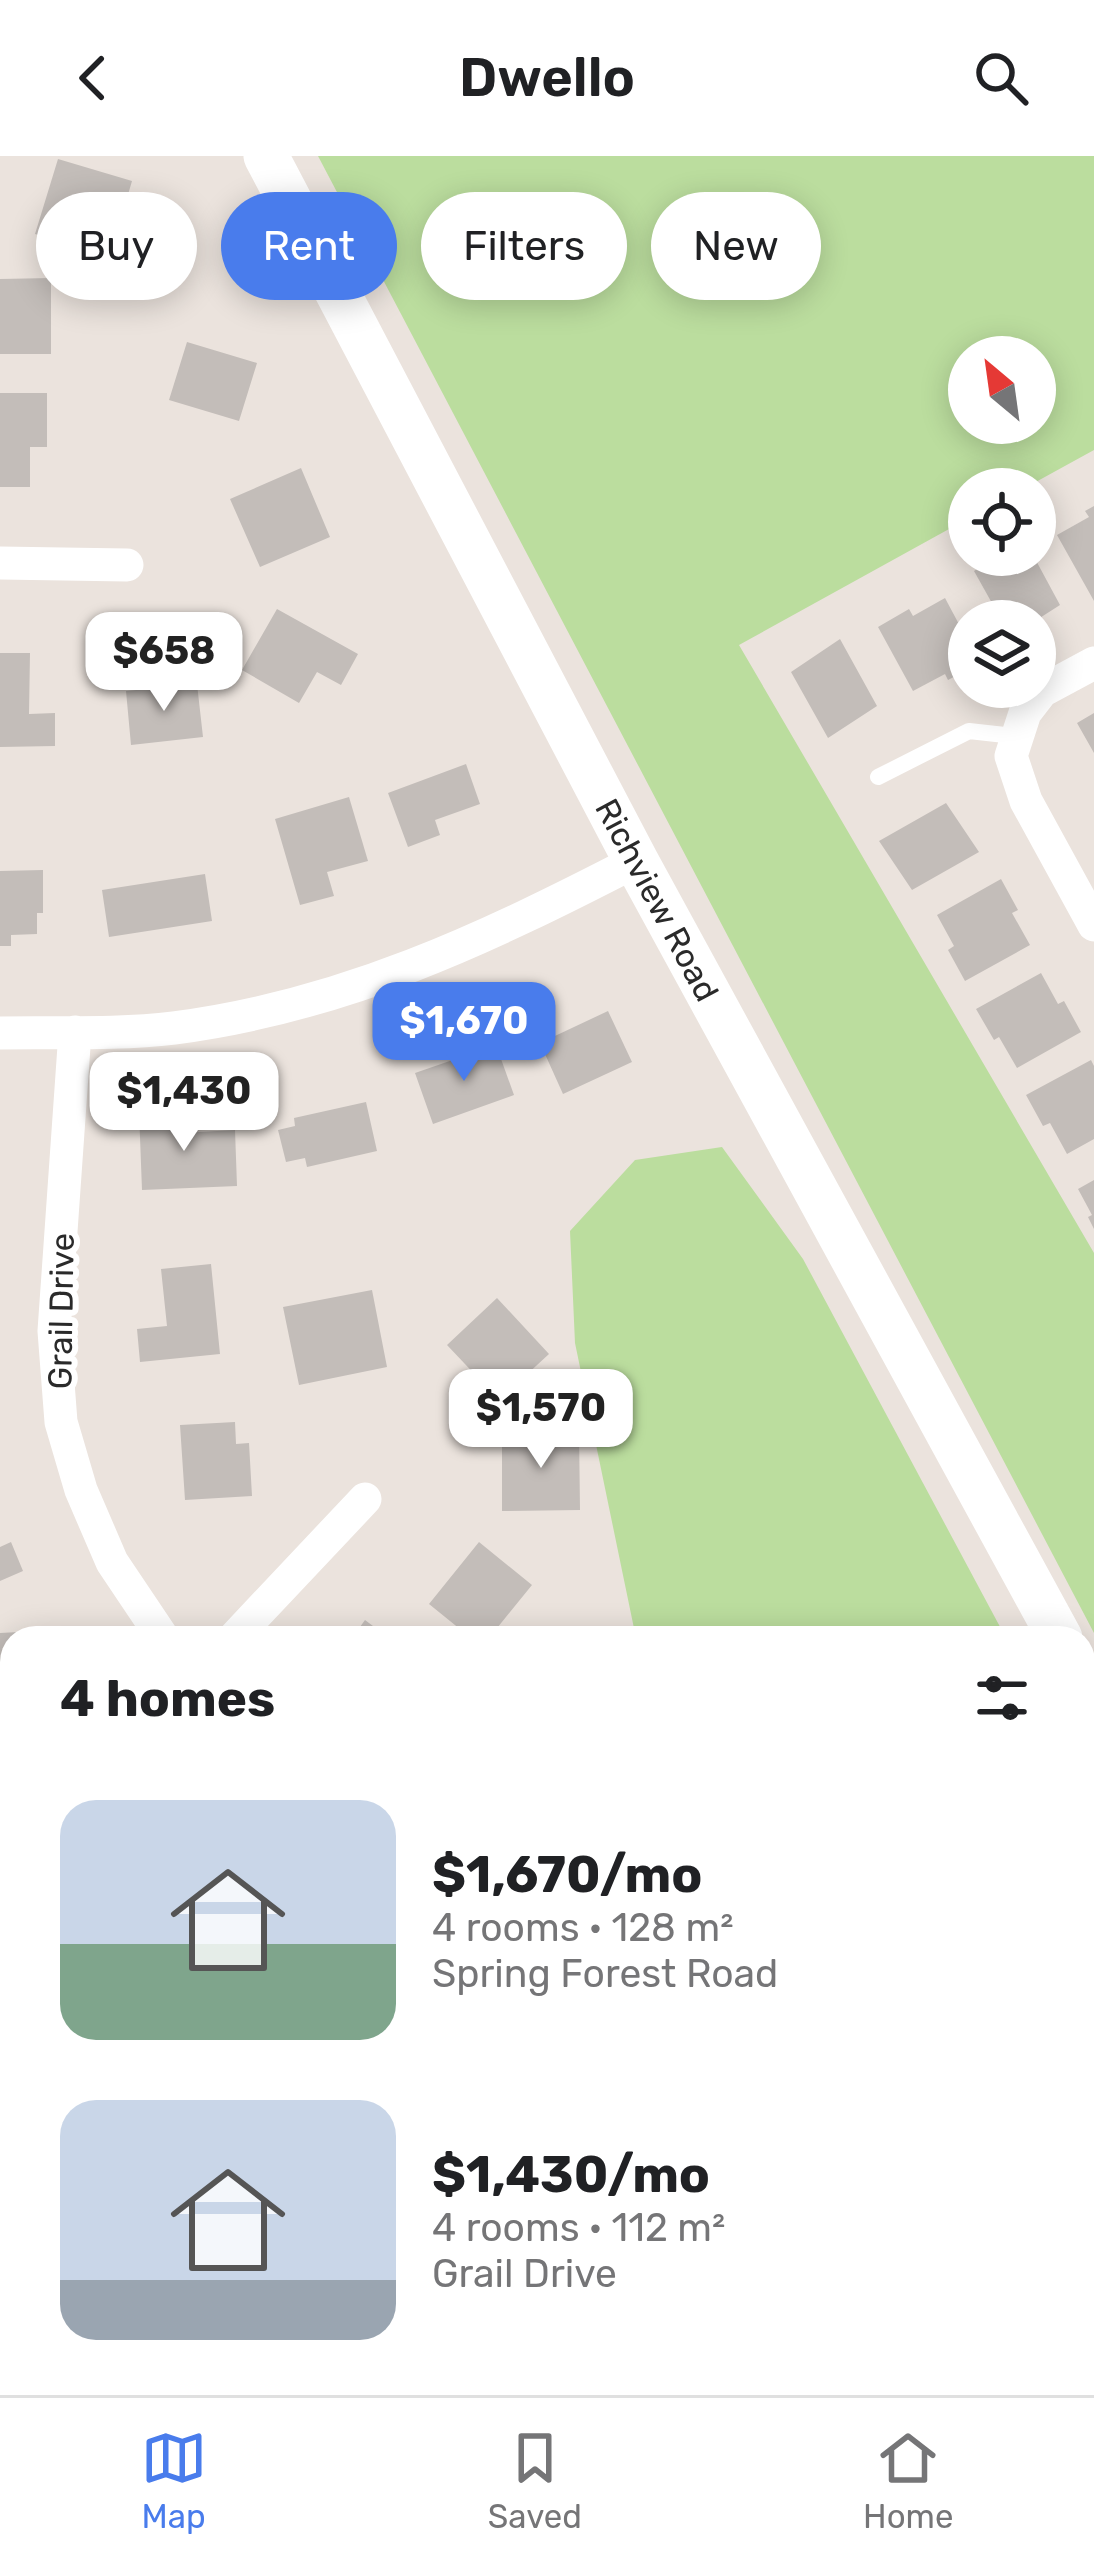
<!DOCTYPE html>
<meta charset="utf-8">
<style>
body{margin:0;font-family:Rubik,sans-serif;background:#f2f2f2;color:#202124;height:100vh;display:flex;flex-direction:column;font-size:45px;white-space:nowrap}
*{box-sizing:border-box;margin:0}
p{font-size:39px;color:#757577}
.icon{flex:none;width:66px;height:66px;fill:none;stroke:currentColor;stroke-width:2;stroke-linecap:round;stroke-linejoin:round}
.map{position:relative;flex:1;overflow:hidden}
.drawer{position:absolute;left:0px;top:1470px;width:1095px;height:771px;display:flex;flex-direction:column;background:#fff;border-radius:36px 36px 0 0;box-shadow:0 6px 30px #0003}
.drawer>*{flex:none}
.hud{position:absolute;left:36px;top:36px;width:1023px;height:108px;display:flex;gap:24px}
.needle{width:78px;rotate:331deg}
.controls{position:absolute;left:948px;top:180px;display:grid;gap:24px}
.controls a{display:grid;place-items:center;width:108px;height:108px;border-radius:50%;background:#fff;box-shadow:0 6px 30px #0003;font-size:60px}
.price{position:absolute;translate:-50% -102px;padding:0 27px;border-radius:24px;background:#fff;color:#222;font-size:39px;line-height:78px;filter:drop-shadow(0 3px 6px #0008)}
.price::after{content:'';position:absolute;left:50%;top:72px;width:36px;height:27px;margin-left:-18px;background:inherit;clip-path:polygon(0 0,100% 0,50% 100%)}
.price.selected{background:#497cec;color:#fff}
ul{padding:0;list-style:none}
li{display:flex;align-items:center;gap:36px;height:300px;padding:0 60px}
li span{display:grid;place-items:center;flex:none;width:336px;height:240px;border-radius:36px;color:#555}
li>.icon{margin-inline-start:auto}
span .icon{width:144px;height:144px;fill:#fffc;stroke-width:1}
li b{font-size:51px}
h2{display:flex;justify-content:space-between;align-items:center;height:144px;padding:0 60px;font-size:51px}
.pill{padding:0 42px;border-radius:54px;background:#fff;box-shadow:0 6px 30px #0003;font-size:42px;line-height:108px}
.pill.selected{background:#497cec;color:#fff}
header{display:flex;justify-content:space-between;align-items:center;height:156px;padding:0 60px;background:#fff;font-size:54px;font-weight:600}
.dock{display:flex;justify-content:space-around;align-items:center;height:168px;border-top:3px solid #e0e0e0;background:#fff;font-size:33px;color:#757577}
.dock a{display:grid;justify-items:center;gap:6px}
.dock .selected{color:#497cec}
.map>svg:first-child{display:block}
</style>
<header><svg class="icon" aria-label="back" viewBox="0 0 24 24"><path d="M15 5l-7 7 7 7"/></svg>Dwello<svg class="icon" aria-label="search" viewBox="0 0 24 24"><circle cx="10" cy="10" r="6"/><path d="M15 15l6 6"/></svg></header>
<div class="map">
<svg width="1094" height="2239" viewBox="0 0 1094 2239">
<rect width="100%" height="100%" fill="#ebe3dd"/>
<path fill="#bbdd9e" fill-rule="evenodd" d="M318,0H1094V294L1023,333H969V362L739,489L1094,1097V1477ZM1035,201V267H969V201Z
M722,991L803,1103L1006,1482H636L575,1187L570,1075L635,1004Z
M1083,1625L1094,1645V1973L1083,1979Z"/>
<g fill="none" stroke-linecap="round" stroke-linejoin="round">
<path stroke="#78d6e5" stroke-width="10" d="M1083,2096L1094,2115
M1083,2166L1094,2159
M730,2229L735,2239
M954,2239L971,2229"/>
</g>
<path fill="#c3bdb9" d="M58,3L132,25L110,100L35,78Z
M51,122V198H0V123Z
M187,186L257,207L239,265L169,244Z
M0,237H47V291H30V331H0Z
M301,312L330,381L260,411L230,343Z
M1094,350V445L1057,379L1089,361L1085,355Z
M999,399H1033L1060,449L1035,465H1002L974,415Z
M945,442L969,487V513L948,524L945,518L913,535L878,471L909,453L913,460Z
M277,453L358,498L341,529L317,516L299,547L242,514Z
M840,483L877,550L828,582L791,516Z
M0,497H30L29,558L55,557V590L0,591Z
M197,528L203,581L131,589L126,535Z
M1094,557V597L1077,567Z
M466,608L480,648L435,664L440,679L408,691L388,637Z
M349,641L368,705L327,716L334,740L300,749L275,663Z
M946,647L979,696L912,734L879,685Z
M43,714V757H37V778L11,779V790H0V715Z
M205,718L212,765L109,781L102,734Z
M1001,723L1018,754L1012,757L1030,789L965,825L948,794L954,790L937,759Z
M1041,817L1058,848L1064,845L1081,876L1017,912L999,881L994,884L976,853Z
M608,855L632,906L563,938L540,887Z
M496,889L514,939L433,968L415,917Z
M1091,904L1094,910V983L1067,998L1050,967L1043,970L1026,939Z
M366,946L377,995L307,1011L305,1002L286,1006L278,974L295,970L294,962Z
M180,954L181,977L235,974L237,1030L142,1034L139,955Z
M1094,1024V1073L1088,1061L1092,1059L1078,1033Z
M211,1108L220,1198L140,1206L137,1173L167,1170L161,1113Z
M372,1134L387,1211L299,1229L283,1151Z
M497,1142L549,1198L499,1244L447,1189Z
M235,1266L236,1288L249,1287L252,1340L185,1344L180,1269Z
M579,1275L580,1354L502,1355V1276Z
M11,1386L23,1415L0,1425V1391Z
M479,1386L532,1429L489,1482H471L429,1448Z
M365,1464L389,1482H352Z
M38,1475V1482H12V1563H0V1477Z
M0,1606H7L3,1651H0Z
M3,1786L12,1792V1825L0,1843Z
M1094,2030V2077L1083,2057V2036Z
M55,2229H136L111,2239H59Z
M370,2229H446L449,2234L441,2239H377Z
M768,2229H842L824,2239H774Z"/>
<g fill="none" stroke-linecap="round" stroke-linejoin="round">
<path stroke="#fff" stroke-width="16" d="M878,621L969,575L1014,580"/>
<path stroke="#fff" stroke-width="33" d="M0,407L127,409
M1094,507L1042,535L1025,557L1011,600L1026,645L1094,769
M75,876L54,1175L61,1266L81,1334L112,1406L163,1482
M0,877C57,876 117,879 174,872C344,850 485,783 636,705
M234,1482L365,1343
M1083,2208L1094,2202
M688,2229L694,2239
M1029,2239L1046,2229"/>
<path stroke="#fff" stroke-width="45" d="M266,0L636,705L1060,1482
M1083,1524L1094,1545"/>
</g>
<g text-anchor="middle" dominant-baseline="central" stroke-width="12" stroke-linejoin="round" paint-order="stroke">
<g font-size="33" fill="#2a2a2a" stroke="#fff">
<text transform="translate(657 744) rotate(62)">Richview Road</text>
<text transform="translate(61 1155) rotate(-89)">Grail Drive</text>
</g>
</g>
</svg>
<div class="controls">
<a><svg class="needle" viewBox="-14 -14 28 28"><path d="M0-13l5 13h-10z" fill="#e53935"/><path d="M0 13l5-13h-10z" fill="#757577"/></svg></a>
<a><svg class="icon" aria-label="locate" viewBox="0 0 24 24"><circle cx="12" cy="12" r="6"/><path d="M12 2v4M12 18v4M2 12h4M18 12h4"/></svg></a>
<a><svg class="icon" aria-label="layers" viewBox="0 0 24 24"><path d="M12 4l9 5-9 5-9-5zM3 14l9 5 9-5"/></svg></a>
</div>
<b class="price" style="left:164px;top:558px">$658</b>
<b class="price selected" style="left:464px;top:928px">$1,670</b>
<b class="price" style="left:184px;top:998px">$1,430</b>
<b class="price" style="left:541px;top:1315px">$1,570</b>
<div class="hud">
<a class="pill">Buy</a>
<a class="pill selected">Rent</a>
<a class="pill">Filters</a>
<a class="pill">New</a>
</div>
<section class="drawer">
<h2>4 homes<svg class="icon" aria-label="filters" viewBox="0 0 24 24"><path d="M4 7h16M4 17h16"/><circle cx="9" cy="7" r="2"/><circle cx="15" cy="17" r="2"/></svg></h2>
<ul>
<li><span style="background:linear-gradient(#c9d6e8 60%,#7fa58c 0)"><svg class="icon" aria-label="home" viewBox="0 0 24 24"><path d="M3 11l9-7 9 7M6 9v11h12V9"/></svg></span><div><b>$1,670/mo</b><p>4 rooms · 128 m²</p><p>Spring Forest Road</p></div></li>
<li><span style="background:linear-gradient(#c9d6e8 75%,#9aa5b1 0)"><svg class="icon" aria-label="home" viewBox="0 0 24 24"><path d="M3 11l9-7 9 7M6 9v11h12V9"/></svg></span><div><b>$1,430/mo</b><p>4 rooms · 112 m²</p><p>Grail Drive</p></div></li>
</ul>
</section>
</div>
<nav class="dock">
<a class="selected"><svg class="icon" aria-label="map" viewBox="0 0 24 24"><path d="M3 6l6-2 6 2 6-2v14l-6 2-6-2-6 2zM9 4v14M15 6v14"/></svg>Map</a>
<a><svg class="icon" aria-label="saved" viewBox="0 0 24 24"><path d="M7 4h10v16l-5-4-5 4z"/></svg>Saved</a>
<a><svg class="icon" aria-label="home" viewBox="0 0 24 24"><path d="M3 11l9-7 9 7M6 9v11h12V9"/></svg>Home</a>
</nav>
